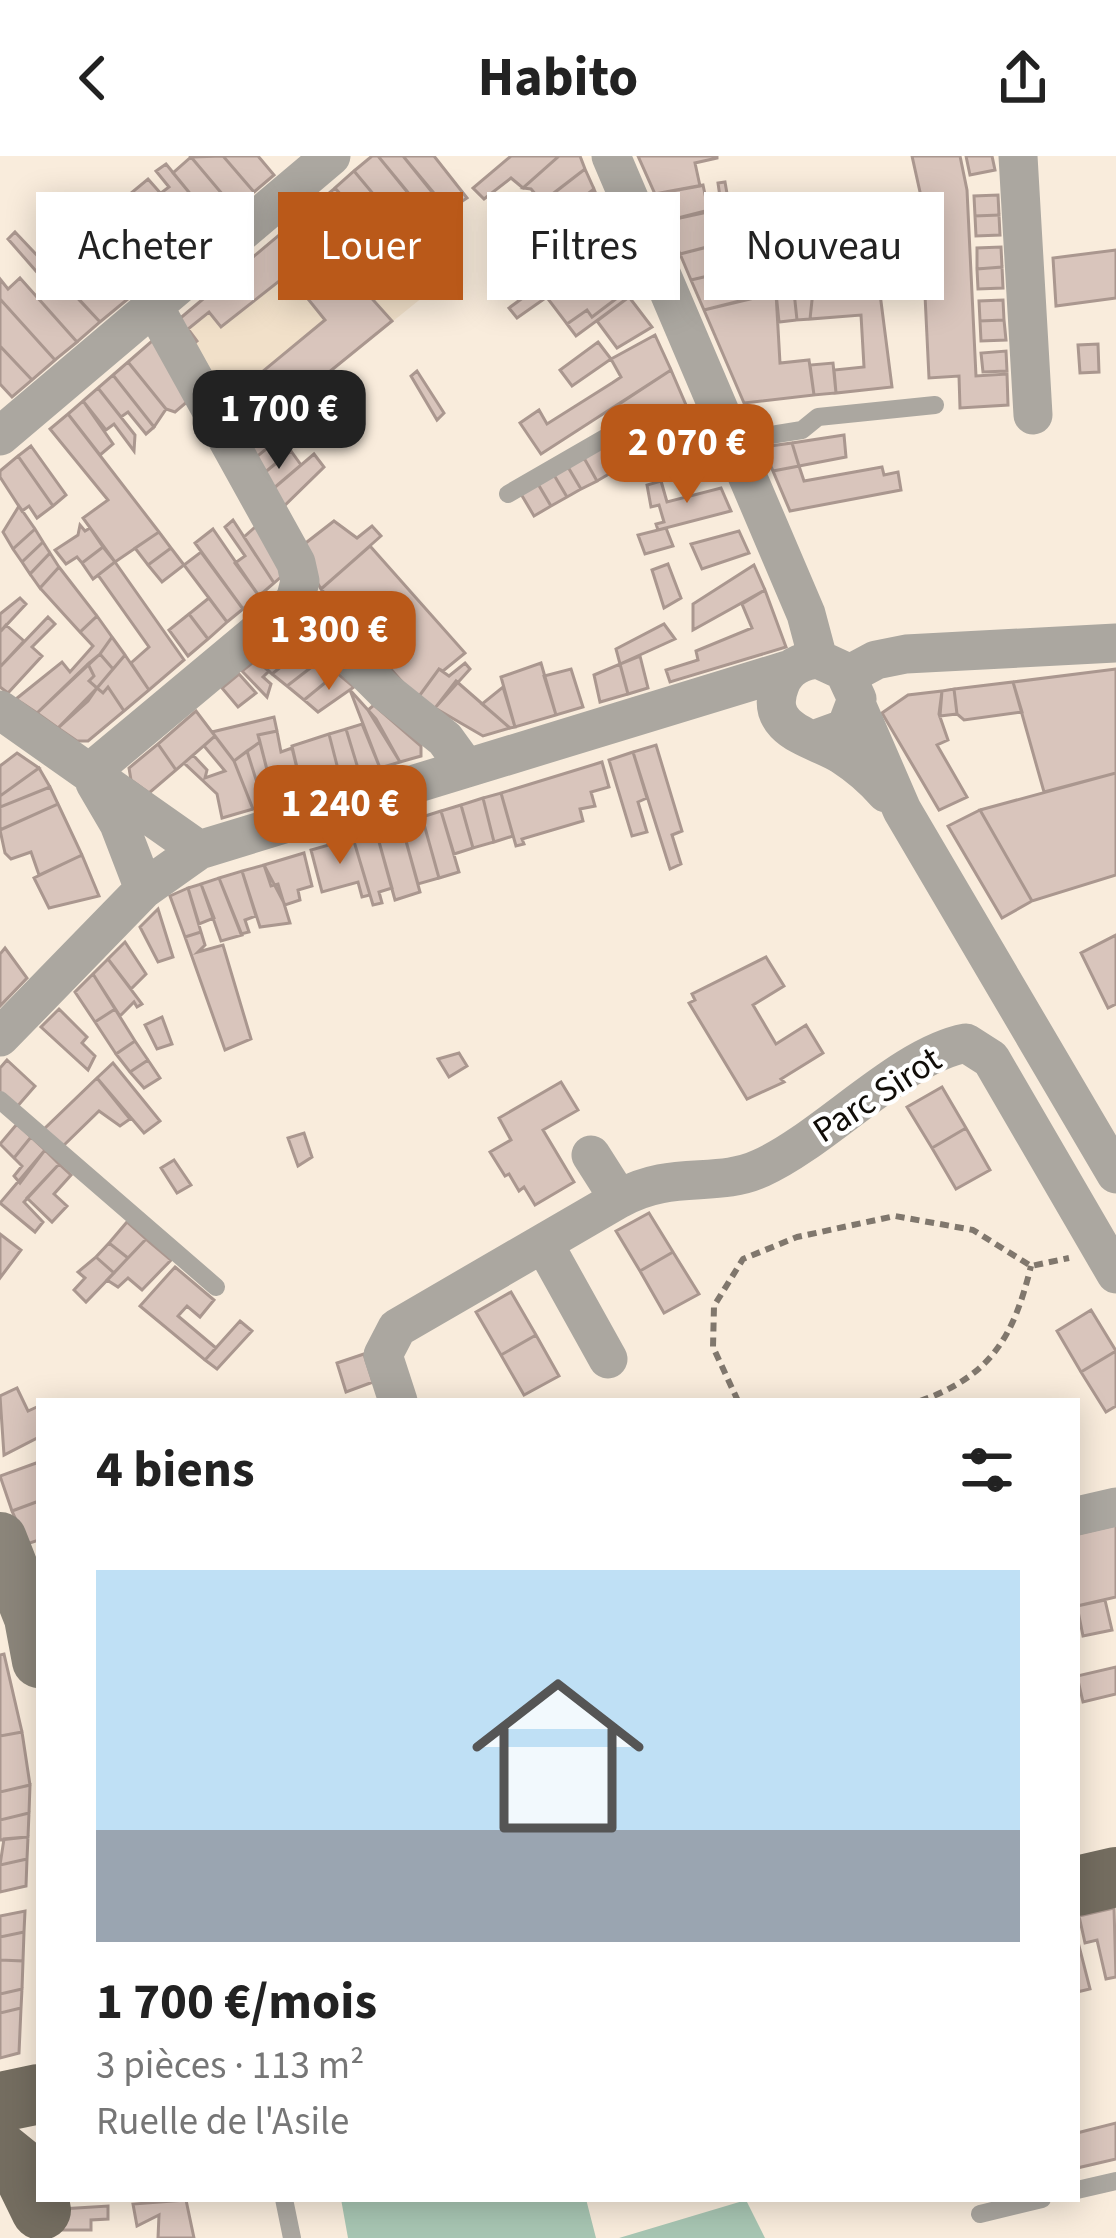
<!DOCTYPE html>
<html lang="fr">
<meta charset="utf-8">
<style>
body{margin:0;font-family:"Source Sans 3",sans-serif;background:#f6f6f6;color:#222;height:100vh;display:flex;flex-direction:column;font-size:45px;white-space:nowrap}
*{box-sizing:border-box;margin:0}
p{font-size:39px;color:#767676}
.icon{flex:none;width:66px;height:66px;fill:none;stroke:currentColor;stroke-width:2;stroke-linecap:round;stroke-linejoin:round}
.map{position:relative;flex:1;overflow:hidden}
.panel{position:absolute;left:36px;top:1242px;width:1044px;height:804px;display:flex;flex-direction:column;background:#fff;border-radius:0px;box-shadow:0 6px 30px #0003}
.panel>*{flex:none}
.banner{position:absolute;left:36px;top:36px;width:1044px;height:108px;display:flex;gap:24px}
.price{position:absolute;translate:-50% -102px;padding:0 27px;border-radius:24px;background:#ba5919;color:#fff;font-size:39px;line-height:78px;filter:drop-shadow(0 3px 6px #0008)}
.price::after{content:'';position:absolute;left:50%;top:72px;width:36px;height:27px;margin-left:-18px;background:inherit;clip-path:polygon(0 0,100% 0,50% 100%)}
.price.active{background:#222;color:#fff}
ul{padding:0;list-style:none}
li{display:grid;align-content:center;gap:24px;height:636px;padding:0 60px}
li span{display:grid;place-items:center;height:372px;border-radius:0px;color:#555}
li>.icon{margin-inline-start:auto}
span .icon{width:216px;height:216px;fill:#fffc;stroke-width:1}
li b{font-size:51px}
h2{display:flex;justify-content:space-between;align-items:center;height:144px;padding:0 60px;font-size:51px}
.pill{padding:0 42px;border-radius:0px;background:#fff;box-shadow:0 6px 30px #0003;font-size:42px;line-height:108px}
.pill.active{background:#ba5919;color:#fff}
header{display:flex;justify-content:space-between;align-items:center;height:156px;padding:0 60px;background:#fff;font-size:54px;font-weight:700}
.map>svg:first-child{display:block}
</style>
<header><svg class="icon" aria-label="back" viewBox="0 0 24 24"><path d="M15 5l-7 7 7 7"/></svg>Habito<svg class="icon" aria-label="share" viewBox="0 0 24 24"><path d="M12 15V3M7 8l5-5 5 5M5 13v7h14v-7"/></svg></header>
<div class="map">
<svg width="1116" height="2082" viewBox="0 0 1116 2082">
<rect width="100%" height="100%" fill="#f9ecdc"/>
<path fill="#f1e0c9" d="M335,32L428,137L239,289L171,170Z"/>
<path fill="#a8c6b3" d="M341,2043H586L596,2082H348Z
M746,2044L765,2082H619Z"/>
<path fill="#d9c5bc" stroke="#aa978f" stroke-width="3" d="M223,0L254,36L234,52L191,1Z
M223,0H258L274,19L254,36Z
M372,0H378L416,46L395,64L354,15Z
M378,0H403L448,56L433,68Z
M403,0H434L467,42L458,48L452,41L443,48Z
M511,0H559L523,32L511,22L484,43L473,32Z
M559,0H580L585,13L542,46L531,33L523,32Z
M638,0H717V2L695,7L700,30L655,38Z
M912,0H960L967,34L976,220L1007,218L1008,249L960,252L959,220L929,222L920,36Z
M966,0H992L995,14L970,19Z
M191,1L234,52L215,68L173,17Z
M166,8L215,68L200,82L161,37L169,31L156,15Z
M585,13L594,33L535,79L523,61Z
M354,15L395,64L377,80L335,32Z
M148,23L200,82L180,99L130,38Z
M725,26L729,49L666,65L655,38L703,29L706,43L720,41L718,27Z
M335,32L358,58L322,87L392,165L249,281L238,267L259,248L245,230L325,164L288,118L221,171L209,156L188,173L197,185L190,191L171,170Z
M594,33L602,53L520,116L515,108L546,84L542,74L557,68L555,64Z
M998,39L999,59L975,60L974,40Z
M136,46L180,99L151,123L105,72Z
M754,46L756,57L718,67L726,86L680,98L666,65Z
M602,53L618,91L517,162L509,152L557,117L553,109L569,98L563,83Z
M999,59L1000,79L976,80L975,60Z
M105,72L151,123L129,142L83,91Z
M870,74L875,101L759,108L691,124L680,98L751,80Z
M15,76L100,166L77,186L37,141L49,130L8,83Z
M1001,91L1002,111L977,113V92Z
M1116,94V142L1056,150L1053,102Z
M875,101L879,130L821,134L825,104Z
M61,105L80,126L99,109L129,142L100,166L51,113Z
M602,108L625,136L592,161L587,154L567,168L548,143Z
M759,108L762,120L811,117L810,135L767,138L704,154L691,124Z
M1002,111L1003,132L978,133L977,113Z
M20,122L77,186L55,204L0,143V123L8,133Z
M879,130L892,231L836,237L834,214L864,211L861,159L810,163L813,135Z
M813,135L810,163L797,164L794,136Z
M625,136L629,141L576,180L567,168L587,154L592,161Z
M794,136L797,164L779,166L776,137Z
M776,137L780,207L809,204L814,239L744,247L704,154Z
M629,141L652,171L617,192L597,165Z
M0,143L55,204L32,224L0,190Z
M1003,144L1004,164L980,165L979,145Z
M1004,164L1006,184L981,185L980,165Z
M160,178L194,240L175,256L166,253L128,206Z
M655,179L671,214L541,298L520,267L539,254L547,268L612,227L621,221L611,203Z
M598,186L611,203L572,230L560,214Z
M1098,188L1099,216L1080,217L1078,189Z
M0,190L32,224L12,241L0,228Z
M1006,195L1007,215L983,216L981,197Z
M128,206L166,253L154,271L113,219Z
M833,207L836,237L814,239L810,209Z
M671,214L686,249L646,267L614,260L610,254Z
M417,215L444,257L437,264L411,220Z
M113,219L154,271L146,278L128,256L121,261L98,232Z
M98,232L135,279L134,295L114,268L106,274L83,245Z
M83,245L113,288L100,299L68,258Z
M686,249L697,275L626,308L620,294L651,277L646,267Z
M68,258L159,376L115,406L83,362L108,344L50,273Z
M269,265L281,281L249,307L239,289Z
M844,279L846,301L799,310L792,287Z
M281,281L291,295L258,322L249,307Z
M613,284L626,308L597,325L584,302Z
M792,287L799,310L773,315L763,291Z
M31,290L66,339L53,350L18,300Z
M291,295L301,309L267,338L258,322Z
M314,298L324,311L277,357L267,338Z
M18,300L53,350L37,362L29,350L22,355L0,321V315Z
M584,302L597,325L581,333L568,311Z
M799,310L804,325L882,311L884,319L898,316L901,334L790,355L773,315Z
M568,311L581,333L567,341L554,319Z
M554,319L567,341L551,350L538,328Z
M661,325L667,346L721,332L731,355L658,374L656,368L664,366L659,349L651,351L647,329Z
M538,328L551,350L534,360L521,338Z
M19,350L35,373L13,393L3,376Z
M233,364L274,427L259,440L235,407L245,400L225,371Z
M262,365L291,412L274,427L244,381Z
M334,365L357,382L372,370L381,380L321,433L298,393Z
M80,369L85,375L90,372L103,391L82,407L77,401L66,408L55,394L78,379Z
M666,372L673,390L645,398L638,379Z
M35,373L43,386L22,406L13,393Z
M213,373L259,440L243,453L195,387Z
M739,375L749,397L702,413L691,388Z
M159,376L171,392L148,409L135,392Z
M43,386L50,397L30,418L22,406Z
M370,390L465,497L443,515L439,513L417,543L321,433Z
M103,391L115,406L93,423L82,407Z
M171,392L184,409L162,426L148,409Z
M201,396L243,453L227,466L184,409Z
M50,397L59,411L40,432L30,418Z
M115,406L184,504L149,534L131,507L149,491L98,419Z
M668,408L681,442L664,452L652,414Z
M754,409L765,434L693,474V448Z
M59,411L97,460L80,476L40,432Z
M765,434L786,491L670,526L666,514L698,504L696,495L752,472L742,448Z
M20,442L26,448L0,476V458Z
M209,442L227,466L208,483L189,458Z
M189,458L208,483L188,500L169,474Z
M97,460L112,481L100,498L37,557L16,543L62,506L70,516L93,490L80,476Z
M48,461L55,468L32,491L42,500L8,537L0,531V511Z
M664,468L675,483L620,508L616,493Z
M6,469L24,485L0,511V476Z
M112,481L125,499L113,513L100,498Z
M282,481L307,490L272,518L256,504Z
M307,490L322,503L287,530L272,518Z
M100,498L113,513L97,532L89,525L94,520L88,508Z
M125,499L149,534L124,555L108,531L103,537L97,532Z
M640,500L648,532L628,538L620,508Z
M322,503L337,517L304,544L287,530Z
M256,504L269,515L263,521L271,528L267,541L242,515Z
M465,507L470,513L435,552L417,543L439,513L449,520Z
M541,507L556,559L515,571L501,521Z
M88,508L94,520L89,525L97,532L88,545L58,572L37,557Z
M620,508L628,538L600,546L594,519Z
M571,513L583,551L556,559L544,520Z
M1116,513V617L1044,636L1013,526Z
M337,517L354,531L318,556L304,544Z
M239,518L256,537L238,551L222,532Z
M456,525L510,572L483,580L435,552Z
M1013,526L1022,556L964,564L957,558L954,533Z
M108,531L124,555L88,585H77L58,572L97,532L103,537Z
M503,531L515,571L510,572L482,548Z
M954,533L957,558L940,560L942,535Z
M350,534L376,563L400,606L380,612Z
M942,535L939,558L948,584L937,589L967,641L939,654L882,557L908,539Z
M374,549L421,590V600L400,606L368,554Z
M196,555L215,580L176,614L158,588Z
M274,561L277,575L258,579L260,586L234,605L212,576Z
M362,568L380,612L360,619L346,573Z
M346,573L360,619L341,625L329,578Z
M277,575L281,596L292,592L303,637L275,645L258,579Z
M329,578L341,625L303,637L292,590Z
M215,580L234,605L253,653L222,662L217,638L184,607L193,599L207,614L205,622L225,615L204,590Z
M260,586L275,645L264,649L247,595Z
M158,588L176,614L149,637L131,624L129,612Z
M656,589L682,675L672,679L681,708L670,713L633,596Z
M247,595L264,649L253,653L234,605Z
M633,596L647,642L638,646L647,676L632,680L609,604Z
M17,597L39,612L0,640V610Z
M602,606L609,631L591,636L595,650L580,653L583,665L522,683L524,688L516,690L501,637Z
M39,612L50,631L0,651V640Z
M1116,617V719L1032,745L980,654Z
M50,631L58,648L0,674V651Z
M501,637L513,680L494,686L483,642Z
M483,642L494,686L473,692L461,649Z
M58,648L82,699L39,719L31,696L11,703L5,697L0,674Z
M461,649L473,692L454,698L441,655Z
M980,654L1032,745L1002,762L948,670Z
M441,655L459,716L439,722L422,661Z
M422,661L439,722L418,728L401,667Z
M401,667L420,736L395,744L376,675Z
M376,675L392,732L379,736L382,747L373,749L353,682Z
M353,682L370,739L362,741L358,726L322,736L311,694Z
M304,697L312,730L298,734L300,744L285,749L264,709Z
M82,699L99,740L49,752L34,722Z
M264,709L271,730L278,728L290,767L260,771L242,715Z
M242,715L256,760L245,764L249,776L241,778L219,722Z
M219,722L242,779L221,785L201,728Z
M201,728L214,762L199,768L188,732Z
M188,732L201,776L185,781L170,740Z
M158,753L173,801L158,806L140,771Z
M201,776L205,789L198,796L223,789L251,883L225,894L185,781Z
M1116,779V848L1108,852L1081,797Z
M125,786L146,818L131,833L108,803Z
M5,792L27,822L0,850V798Z
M766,801L784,830L753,849L776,888L806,869L823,897L781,923L784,926L747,943L689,847L695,844L692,838Z
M108,803L142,848L137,851L134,846L120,860L93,818Z
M93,818L115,853L95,866L75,836Z
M59,853L87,881L82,887L95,900L88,914L41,871Z
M115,853L135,885L116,898L95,866Z
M162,861L172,888L157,893L145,869Z
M135,885L148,904L130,916L116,898Z
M459,897L467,910L449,921L438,903Z
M7,904L35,930L16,952L0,938V912Z
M148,904L160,922L144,932L130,916Z
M113,907L160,965L144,977L97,922Z
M97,922L130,963L120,970L99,955L61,992L42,975Z
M561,926L578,954L543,974L574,1026L535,1049L524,1031L519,1035L509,1018L505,1020L490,996L511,984L499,962Z
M942,931L966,972L932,992L907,951Z
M17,968L31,981L14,1002L0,988Z
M966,972L990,1014L956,1033L932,992Z
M304,977L312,1001L298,1010L288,982Z
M31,981L45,994L20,1027L14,1020L22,1010L14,1002Z
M45,994L59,1008L24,1046L43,1066L35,1076L0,1047Z
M174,1004L191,1029L177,1037L161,1012Z
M59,1008L71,1019L54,1038L67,1050L52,1066L27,1042Z
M649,1057L673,1096L640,1115L616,1075Z
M127,1066L146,1083L128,1102L109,1087Z
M0,1078L21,1094L0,1122Z
M146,1083L171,1104L142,1134L128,1122L118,1131L107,1124Z
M109,1087L128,1102L114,1117L96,1101Z
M673,1096L699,1138L664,1157L640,1115Z
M96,1101L114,1117L86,1146L74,1134L85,1122L78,1116Z
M175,1111L214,1144L200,1161L187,1150L178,1160L216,1192L205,1204L140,1150Z
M511,1136L536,1179L501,1199L476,1156Z
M1091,1154L1116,1195L1081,1216L1057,1175Z
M240,1165L252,1175L217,1213L205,1204Z
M536,1179L559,1220L524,1239L501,1199Z
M1116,1195V1250L1106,1256L1081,1216Z
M364,1198L373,1226L346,1236L337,1207Z
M17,1232L28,1255L39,1250V1281L4,1299L0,1240Z
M39,1306V1345L12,1355L0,1320Z
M39,1345V1384L27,1388L12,1355Z
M1116,1369V1441L1077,1450V1378Z
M1105,1444L1112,1474L1083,1480L1077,1450Z
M4,1498L22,1576L0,1580V1499Z
M1116,1511V1538L1083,1546L1077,1520Z
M22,1576L30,1629L0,1636V1580Z
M30,1629L29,1657L0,1664V1636Z
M29,1657L28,1681L0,1684V1664Z
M28,1681L27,1703L0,1709L4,1683Z
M27,1703L26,1730L0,1736V1709Z
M1114,1752L1116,1821L1106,1823L1097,1784L1085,1787L1079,1760Z
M25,1755L24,1776L0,1781V1760Z
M24,1776L23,1805L0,1804V1781Z
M1077,1782L1090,1833L1077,1836Z
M0,1804L23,1805L22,1833L0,1838Z
M22,1833L21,1852L0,1857V1838Z
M21,1852L19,1897L0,1902V1857Z
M1116,1967V2003L1077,2012V1977Z
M186,2044L194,2082H158L159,2059L137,2070L133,2048Z
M108,2050V2063L91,2064V2074H61V2053Z"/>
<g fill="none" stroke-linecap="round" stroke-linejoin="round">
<path stroke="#80776d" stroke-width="6" stroke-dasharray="9 6" stroke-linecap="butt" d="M738,1245L713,1191L714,1150L743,1103L797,1081L895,1060L973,1074L1031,1110L1069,1102
M920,1245C992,1220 1014,1179 1031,1110"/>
<path stroke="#aba7a0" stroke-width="18" d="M732,285L802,274L818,261L935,249
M508,338L643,260
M0,944L216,1131
M1077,2034L1116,2025
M284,2043L292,2082
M980,2058L1042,2043"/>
<path stroke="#aba7a0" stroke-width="39" d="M611,0L806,458L818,503
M1018,0L1033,259
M153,149L296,407L300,425L295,445
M0,280L331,0
M848,519L876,504L906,498L1116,487
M857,550L902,654L1116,1018
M0,554L199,694
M813,584L846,572L857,543L844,515L818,503C801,505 786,512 780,529C762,575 815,582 842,599C859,610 873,622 886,637
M89,617L295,445L385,535L445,583L466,612
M95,627L119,668L144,733
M0,881L144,733L199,694L791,513
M619,1043C672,1013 716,1033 761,1012C824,984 901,899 966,887L991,903L1116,1118
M544,1088L608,1203
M398,1245L383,1199L397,1172L619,1043L591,999
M1077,1360L1116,1351"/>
<path stroke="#8b857a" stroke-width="54" d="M0,1383L31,1462L39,1505"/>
<path stroke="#746d60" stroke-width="60" d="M1077,1730L1116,1721
M0,1946L39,1938
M0,1996L21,2013L41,2054"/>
</g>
<g text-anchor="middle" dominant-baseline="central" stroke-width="9" stroke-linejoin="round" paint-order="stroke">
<g font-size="36" fill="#110d08" stroke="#fff">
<text transform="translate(877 939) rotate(-33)">Parc Sirot</text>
</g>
</g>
</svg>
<b class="price active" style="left:279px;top:316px">1 700 €</b>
<b class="price" style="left:687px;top:350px">2 070 €</b>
<b class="price" style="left:329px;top:537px">1 300 €</b>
<b class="price" style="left:340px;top:711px">1 240 €</b>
<div class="banner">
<a class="pill">Acheter</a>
<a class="pill active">Louer</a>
<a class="pill">Filtres</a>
<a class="pill">Nouveau</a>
</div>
<section class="panel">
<h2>4 biens<svg class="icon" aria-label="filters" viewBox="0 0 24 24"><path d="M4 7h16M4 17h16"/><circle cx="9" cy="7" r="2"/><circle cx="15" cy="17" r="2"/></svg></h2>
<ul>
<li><span style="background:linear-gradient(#bfe0f5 70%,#9aa5b1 0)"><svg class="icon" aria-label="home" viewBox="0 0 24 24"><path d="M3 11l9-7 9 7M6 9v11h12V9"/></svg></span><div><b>1 700 €/mois</b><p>3 pièces · 113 m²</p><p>Ruelle de l'Asile</p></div></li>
</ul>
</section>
</div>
